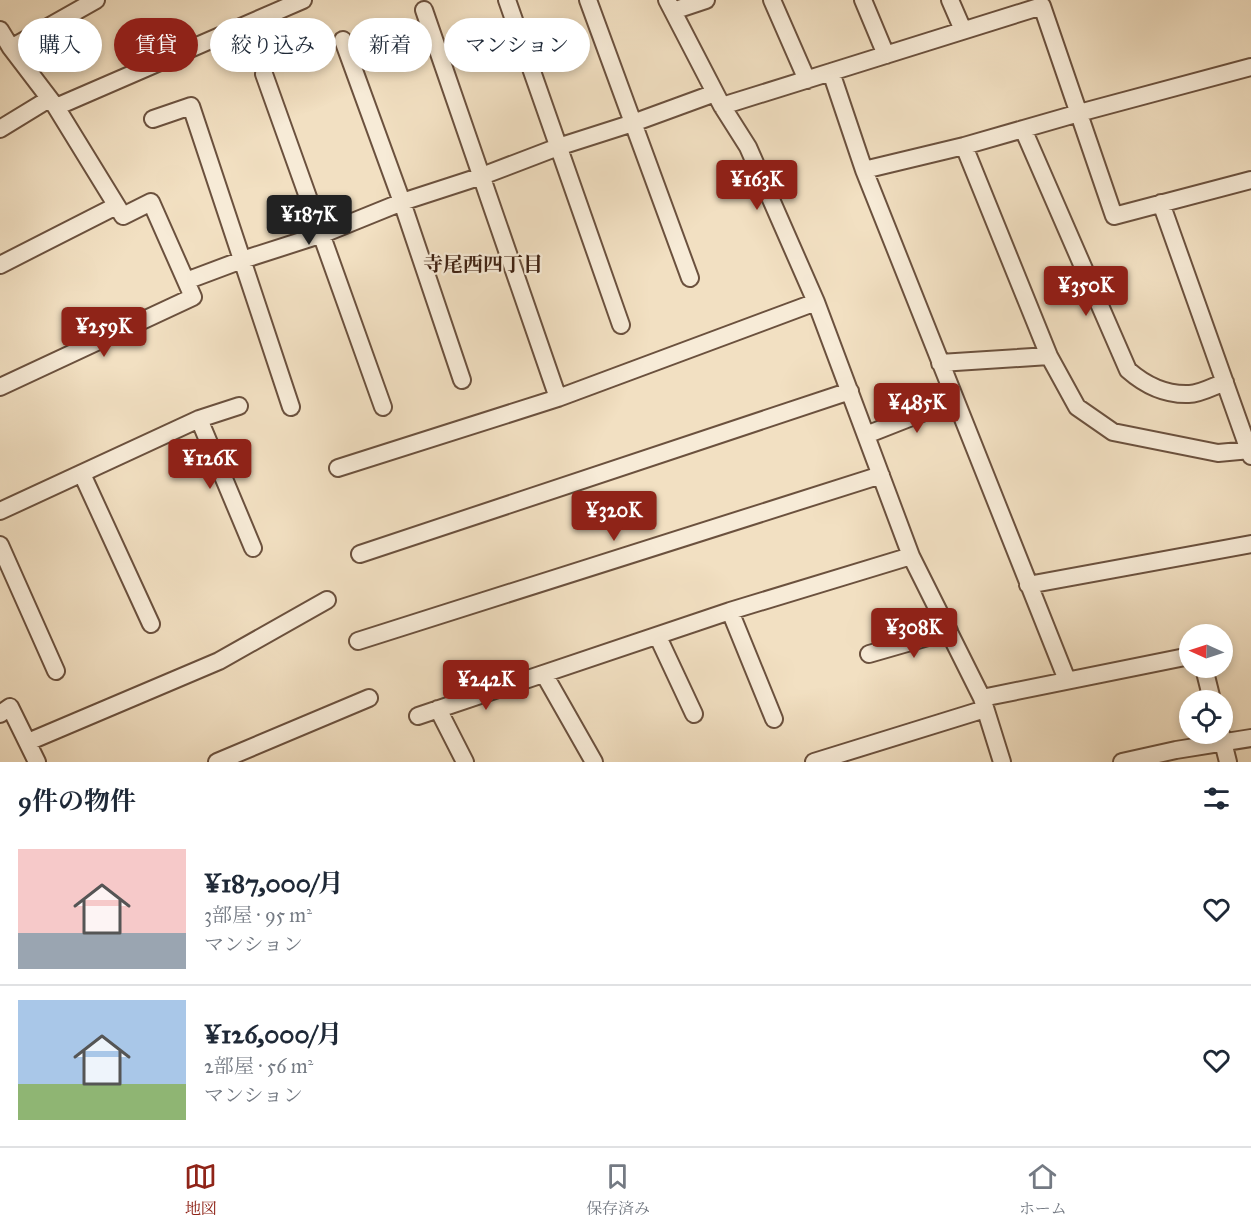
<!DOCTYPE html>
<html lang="ja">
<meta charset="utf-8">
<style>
body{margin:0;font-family:"IM FELL Great Primer","Noto Serif JP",serif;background:#f6f6f7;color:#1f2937;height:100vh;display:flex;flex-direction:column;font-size:22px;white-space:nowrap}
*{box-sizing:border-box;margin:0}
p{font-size:20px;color:#747a83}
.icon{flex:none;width:33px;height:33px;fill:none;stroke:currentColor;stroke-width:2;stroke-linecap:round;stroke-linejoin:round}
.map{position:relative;height:762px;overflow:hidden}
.details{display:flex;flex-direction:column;background:#fff;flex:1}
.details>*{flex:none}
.top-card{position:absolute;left:18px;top:18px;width:600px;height:54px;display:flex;gap:12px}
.needle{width:39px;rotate:273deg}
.buttons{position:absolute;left:1179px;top:624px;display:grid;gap:12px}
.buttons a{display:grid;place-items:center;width:54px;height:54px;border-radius:50%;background:#fff;box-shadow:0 3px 9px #0003;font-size:30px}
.price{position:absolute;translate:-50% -51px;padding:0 14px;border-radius:6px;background:#8f2418;color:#fff;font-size:20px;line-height:39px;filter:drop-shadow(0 2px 3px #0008)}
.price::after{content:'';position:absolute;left:50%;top:36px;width:18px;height:14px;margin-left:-9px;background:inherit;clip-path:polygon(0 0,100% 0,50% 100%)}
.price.active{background:#222;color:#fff}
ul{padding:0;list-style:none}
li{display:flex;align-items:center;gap:18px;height:150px;padding:0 18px}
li+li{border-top:2px solid #e0e1e3}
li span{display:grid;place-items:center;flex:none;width:168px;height:120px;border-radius:0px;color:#555}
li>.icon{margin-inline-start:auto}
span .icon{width:72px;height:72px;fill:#fffc;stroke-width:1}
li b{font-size:26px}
h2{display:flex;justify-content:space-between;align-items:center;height:72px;padding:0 18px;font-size:26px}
.pill{padding:0 21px;border-radius:27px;background:#fff;box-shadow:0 3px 9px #0003;font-size:21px;line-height:54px}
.pill.active{background:#8f2418;color:#fff}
.menu{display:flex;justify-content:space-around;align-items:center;height:84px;border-top:2px solid #e0e1e3;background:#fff;font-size:16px;color:#747a83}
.menu a{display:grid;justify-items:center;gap:3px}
.menu .active{color:#8f2418}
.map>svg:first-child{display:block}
</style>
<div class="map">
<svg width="1251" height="762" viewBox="0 0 1251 762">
<rect width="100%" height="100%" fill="#f2e0c2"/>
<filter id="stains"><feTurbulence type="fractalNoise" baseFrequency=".00333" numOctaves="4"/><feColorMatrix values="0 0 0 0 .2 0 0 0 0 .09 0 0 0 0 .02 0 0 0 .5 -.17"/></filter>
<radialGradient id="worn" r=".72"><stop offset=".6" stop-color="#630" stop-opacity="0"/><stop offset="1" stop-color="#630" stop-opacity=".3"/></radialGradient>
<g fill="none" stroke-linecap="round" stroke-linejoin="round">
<defs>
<path id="minor" d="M507,0L621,325
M588,0L690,278
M667,0L722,106L748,147L816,302L911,556L982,698L1002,762
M772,0L807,80
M863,0L886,55
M950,0L963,30
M424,10L558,398
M673,11L706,0
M0,30L11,48L56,107L123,216L151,202L193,297L0,387
M343,40L402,202L462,380
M11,48L96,0
M831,72L1042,6L1114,216L1251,180
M264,74L383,407
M722,106L831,72L864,170L964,146L1079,113L1251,67
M56,107L303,0
M153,119L191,106L291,407
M0,129L49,99
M1023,129L1128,370C1145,385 1164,395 1189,394C1200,394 1214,386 1225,382
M964,146L1049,356L1077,407L1113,432L1218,453L1251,450
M864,170L1067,680
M1161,203L1251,456
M0,265L116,206
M186,281L242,260L323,234L402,202L482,176L558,147L633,123L715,93
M940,363L1049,356
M199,419L253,548
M866,435L955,400
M338,468L558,398L816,302
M82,474L151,624
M0,511L199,419L239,406
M0,545L56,671
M360,554L850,391
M1028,585L1251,544
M730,611L774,719
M658,637L694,714
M358,641L881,475
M869,654L949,631
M1204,668L1212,700
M544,674L594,762
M982,698L1190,656
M438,709L465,762
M0,714L10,707L37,762
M418,716L730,611L911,556
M1221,734L1228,762
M28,742L219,661L327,600
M217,762L369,698
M814,762L985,709
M1122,762L1176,750L1251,738"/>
</defs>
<use href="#minor" stroke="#6b513e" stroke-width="20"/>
<use href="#minor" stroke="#f7ebd7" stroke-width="16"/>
</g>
<g text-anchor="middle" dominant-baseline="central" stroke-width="4.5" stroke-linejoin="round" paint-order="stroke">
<g font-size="20" font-weight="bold" fill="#3e2112" stroke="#f7ebd7">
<text x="483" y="264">寺尾西四丁目</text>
</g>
</g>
<rect width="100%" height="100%" filter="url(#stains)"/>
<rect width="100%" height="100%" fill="url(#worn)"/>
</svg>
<div class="buttons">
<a><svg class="needle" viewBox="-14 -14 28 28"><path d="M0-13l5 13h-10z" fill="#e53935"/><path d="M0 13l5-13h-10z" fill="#747a83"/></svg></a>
<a><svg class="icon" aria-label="locate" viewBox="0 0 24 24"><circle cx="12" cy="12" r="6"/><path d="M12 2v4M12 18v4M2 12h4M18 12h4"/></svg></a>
</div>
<b class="price" style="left:757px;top:211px">¥163K</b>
<b class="price active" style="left:309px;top:246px">¥187K</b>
<b class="price" style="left:1086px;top:317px">¥350K</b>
<b class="price" style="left:104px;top:358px">¥259K</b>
<b class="price" style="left:917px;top:434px">¥485K</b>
<b class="price" style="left:210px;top:490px">¥126K</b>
<b class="price" style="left:614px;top:542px">¥320K</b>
<b class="price" style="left:914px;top:659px">¥308K</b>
<b class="price" style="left:486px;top:711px">¥242K</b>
<div class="top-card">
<a class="pill">購入</a>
<a class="pill active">賃貸</a>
<a class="pill">絞り込み</a>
<a class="pill">新着</a>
<a class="pill">マンション</a>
</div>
</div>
<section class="details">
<h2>9件の物件<svg class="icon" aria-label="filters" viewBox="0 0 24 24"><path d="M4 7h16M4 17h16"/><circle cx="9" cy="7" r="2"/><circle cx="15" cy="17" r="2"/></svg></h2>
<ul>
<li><span style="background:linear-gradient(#f6c9c9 70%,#9aa5b1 0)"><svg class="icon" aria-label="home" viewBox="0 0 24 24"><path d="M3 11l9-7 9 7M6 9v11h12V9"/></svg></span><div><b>¥187,000/月</b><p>3部屋 · 95 m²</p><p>マンション</p></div><svg class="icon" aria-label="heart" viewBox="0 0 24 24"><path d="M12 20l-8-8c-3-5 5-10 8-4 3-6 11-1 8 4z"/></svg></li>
<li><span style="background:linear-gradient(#a9c7e8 70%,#8fb573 0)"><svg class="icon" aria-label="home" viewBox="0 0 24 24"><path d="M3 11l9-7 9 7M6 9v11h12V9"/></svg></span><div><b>¥126,000/月</b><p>2部屋 · 56 m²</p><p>マンション</p></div><svg class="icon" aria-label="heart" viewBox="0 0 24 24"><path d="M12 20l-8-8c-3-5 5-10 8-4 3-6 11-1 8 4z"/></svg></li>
</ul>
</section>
<nav class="menu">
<a class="active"><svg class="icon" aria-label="map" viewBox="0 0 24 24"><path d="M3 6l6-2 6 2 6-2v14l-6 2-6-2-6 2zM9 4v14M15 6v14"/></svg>地図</a>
<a><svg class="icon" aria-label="saved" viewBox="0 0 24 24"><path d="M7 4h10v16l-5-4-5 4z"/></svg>保存済み</a>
<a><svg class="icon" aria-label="home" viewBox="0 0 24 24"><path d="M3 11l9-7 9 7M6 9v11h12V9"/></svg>ホーム</a>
</nav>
